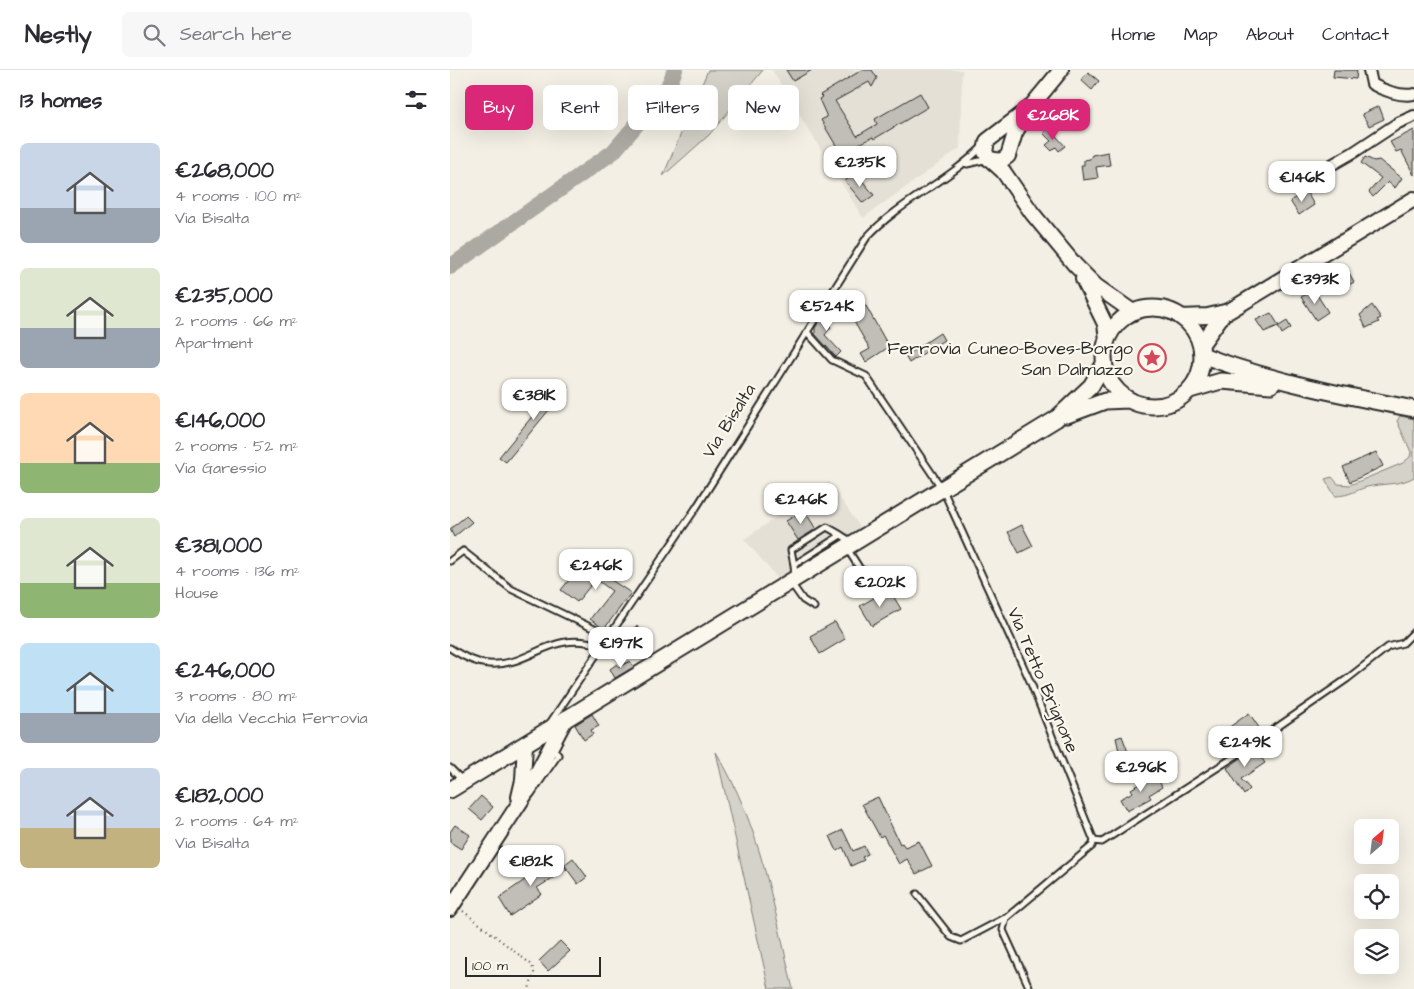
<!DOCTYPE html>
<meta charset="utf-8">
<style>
body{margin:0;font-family:"Architects Daughter",sans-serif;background:#f7f7f7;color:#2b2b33;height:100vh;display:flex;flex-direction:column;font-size:19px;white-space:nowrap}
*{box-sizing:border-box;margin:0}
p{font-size:16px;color:#7c7c81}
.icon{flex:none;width:28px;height:28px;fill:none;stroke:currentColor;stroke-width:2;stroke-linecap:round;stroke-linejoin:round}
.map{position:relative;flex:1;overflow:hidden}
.panel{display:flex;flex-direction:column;background:#fff;width:450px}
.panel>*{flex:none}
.banner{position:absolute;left:15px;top:15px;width:475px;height:45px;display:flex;gap:10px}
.needle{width:32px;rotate:28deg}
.controls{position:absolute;left:904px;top:749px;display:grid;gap:10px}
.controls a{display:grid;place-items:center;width:45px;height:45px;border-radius:8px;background:#fff;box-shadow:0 5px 20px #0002;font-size:25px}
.scale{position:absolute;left:15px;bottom:12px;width:136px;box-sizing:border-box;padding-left:5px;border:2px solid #2b2b2b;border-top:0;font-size:14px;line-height:18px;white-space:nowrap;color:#2b2b2b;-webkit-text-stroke:4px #fbf7ec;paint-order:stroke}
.price{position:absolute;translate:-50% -42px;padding:0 11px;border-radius:10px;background:#fff;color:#222;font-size:16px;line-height:32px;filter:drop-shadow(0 1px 2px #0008)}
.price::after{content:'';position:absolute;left:50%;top:30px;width:15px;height:11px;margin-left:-8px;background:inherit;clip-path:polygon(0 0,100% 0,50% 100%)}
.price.on{background:#db2777;color:#fff}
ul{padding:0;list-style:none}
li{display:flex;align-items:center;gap:15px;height:125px;padding:0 20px}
li span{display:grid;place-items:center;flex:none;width:140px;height:100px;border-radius:8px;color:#555}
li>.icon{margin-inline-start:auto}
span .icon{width:60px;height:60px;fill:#fffc;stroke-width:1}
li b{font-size:21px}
h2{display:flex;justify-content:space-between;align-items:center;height:60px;padding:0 20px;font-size:21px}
.chip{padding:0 18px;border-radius:8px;background:#fff;box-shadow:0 5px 20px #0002;font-size:18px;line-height:45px}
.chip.on{background:#db2777;color:#fff}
header{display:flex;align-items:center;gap:30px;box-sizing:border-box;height:70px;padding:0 25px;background:#fff;border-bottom:1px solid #e1e1e2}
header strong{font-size:24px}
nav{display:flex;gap:28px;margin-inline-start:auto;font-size:18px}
.search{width:350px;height:45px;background:#f7f7f7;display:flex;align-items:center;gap:12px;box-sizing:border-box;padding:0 18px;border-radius:8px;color:#7c7c81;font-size:19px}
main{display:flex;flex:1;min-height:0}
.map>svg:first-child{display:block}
</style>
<header>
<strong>Nestly</strong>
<div class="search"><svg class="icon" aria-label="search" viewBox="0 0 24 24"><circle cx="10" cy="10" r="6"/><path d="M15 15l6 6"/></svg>Search here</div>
<nav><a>Home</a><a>Map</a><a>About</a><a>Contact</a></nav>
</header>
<main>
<section class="panel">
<h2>13 homes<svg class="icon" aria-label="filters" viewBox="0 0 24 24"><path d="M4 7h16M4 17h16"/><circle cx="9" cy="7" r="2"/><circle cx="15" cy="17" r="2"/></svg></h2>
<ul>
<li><span style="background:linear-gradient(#c9d6e8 65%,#9aa5b1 0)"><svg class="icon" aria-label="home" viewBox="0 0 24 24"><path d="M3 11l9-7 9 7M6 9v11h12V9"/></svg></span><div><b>€268,000</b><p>4 rooms · 100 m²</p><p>Via Bisalta</p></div></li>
<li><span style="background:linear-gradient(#dfe7d0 60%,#9aa5b1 0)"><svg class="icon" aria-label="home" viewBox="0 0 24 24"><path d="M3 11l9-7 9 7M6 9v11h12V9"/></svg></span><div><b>€235,000</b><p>2 rooms · 66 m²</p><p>Apartment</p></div></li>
<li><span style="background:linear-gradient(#ffd9b3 70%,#8fb573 0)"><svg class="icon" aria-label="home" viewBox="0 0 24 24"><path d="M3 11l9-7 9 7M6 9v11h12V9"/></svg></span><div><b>€146,000</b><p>2 rooms · 52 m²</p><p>Via Garessio</p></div></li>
<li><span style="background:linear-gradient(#dfe7d0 65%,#8fb573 0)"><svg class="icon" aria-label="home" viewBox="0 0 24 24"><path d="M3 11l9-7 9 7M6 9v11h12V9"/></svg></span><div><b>€381,000</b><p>4 rooms · 136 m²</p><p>House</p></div></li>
<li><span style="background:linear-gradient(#bfe0f5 70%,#9aa5b1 0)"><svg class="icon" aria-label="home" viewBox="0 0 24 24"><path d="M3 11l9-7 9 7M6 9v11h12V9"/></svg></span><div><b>€246,000</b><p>3 rooms · 80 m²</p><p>Via della Vecchia Ferrovia</p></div></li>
<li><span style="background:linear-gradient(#c9d6e8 60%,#c2b280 0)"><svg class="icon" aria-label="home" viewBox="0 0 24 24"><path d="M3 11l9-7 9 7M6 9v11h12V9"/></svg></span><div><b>€182,000</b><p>2 rooms · 64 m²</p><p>Via Bisalta</p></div></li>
</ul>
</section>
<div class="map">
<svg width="964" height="919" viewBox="0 0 964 919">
<rect width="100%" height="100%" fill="#f3efe4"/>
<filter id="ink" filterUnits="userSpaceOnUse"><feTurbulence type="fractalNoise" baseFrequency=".02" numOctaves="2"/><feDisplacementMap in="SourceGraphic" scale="10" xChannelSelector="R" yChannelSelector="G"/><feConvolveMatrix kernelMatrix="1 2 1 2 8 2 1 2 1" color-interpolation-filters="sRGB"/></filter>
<g filter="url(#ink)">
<path fill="#e4e0d6" d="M322,0H512L510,78L413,148Z
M379,412L412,460L329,510L294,469Z"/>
<path fill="#d5d2c9" stroke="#807e7a" d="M258,0H313L259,65L213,106Z
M950,346L964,349V407C951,415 937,413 922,416C908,418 901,426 885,426L875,409L882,407L888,414L900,415L953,393L960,387L961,382L947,351Z
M266,682C310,754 324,838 343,919H319Z"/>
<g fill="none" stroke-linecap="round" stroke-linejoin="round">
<path stroke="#aca9a2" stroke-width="16" d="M0,197L163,82L217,19L225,0"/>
</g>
<path fill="#c0beb6" stroke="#2b2b2b" d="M336,0H362L343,11Z
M412,0H422L427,8L422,17L419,12L385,31L407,66L427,54L425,49L470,23L478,37L424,69L423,67L411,73L391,84L371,50L377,47L369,29L372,27L370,25Z
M884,0H907L906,9L883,7Z
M638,2L649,11L642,20L631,10Z
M929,36L934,49L919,56L912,44Z
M599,58L615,76L609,81L606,77L602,81L596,75L601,71L593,63Z
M964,60V105L951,80L946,82L940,72Z
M658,82L660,95L646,97L648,108L633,110L631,95H634V90L640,89L642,85Z
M915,87L924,91L929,90L952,108L945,118L938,112L923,127L919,122L931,108L911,93Z
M406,103L424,125L413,133L395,111Z
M856,121L864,135L849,145L840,131Z
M896,197L904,212L889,221L880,207Z
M864,220L878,242L866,250L851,227Z
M922,235L931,248L927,250L929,252L916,258L910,245Z
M416,236L439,277L416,292L411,284L420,279L396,238Z
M384,240L388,247L373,248L381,257L375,265L391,282L386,287L365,264V258L376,241Z
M821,243L829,256L837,251L841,258L832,264L828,256L814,262L806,250Z
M490,263L494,270L459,293L455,286Z
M111,311L118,317L56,392L49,387Z
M926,382L933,396L900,412L893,397Z
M354,440L366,459L348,470L336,451Z
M16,446L22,452L4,467L0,459Z
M572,455L583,476L569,483L558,462Z
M131,482L141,488L137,494L181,523L154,559L140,549L162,521L146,509L127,532L111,520L131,495L126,492Z
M439,519L451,539L422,556L410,536Z
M385,552L395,569L370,584L360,566Z
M187,556L201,579L187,588L172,565Z
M180,591L184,597L165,608L160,599L167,594L169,597Z
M799,643L810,659L799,667L801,670L781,684L770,664Z
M142,644L149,656L141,660L143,664L134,670L125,655Z
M672,666L678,682L670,685L666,668Z
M805,678L815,693L791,709L800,719L794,725L777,698Z
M706,705L712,717L699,725L701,728L677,741L670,729L683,722L681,719Z
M31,726L43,737L32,750L19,739Z
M428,727L450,774L452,773L455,777L469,771L482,796L466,804L457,789L449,794L433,765L430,767L412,734Z
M5,755L20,765L11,779L0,772V762Z
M393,760L403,781L414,776L418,784L412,787L414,790L401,796L393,777L387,781L380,766Z
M109,786L117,799L87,818L92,824L60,846L49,828Z
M123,788L137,807L128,814L114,795Z
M110,871L120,881L98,901L89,891Z"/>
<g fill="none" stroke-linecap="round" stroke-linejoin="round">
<defs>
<path id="lane" d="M517,94L538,89
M357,262L382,290L416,306L493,420L580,611L644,771L642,776L556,848L553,860L580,919
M398,480L410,499L423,505
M0,491L13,481L61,519L159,566
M344,495L341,480L377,457L391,465
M345,507L344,495L391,465L402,472
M341,513L353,530L364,537
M0,578C12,586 25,593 39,594C82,597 99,558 153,576
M100,653L246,438L417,167C452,130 497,112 532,77
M0,698L13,711
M81,724L108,685L102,678
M644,771L652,772L784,687L897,609L938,577L953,573L964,562
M467,824L501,867L511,871L555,848"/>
<path id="street" d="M919,0L922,14C932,20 951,27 964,24
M850,113L904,82L948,53L964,46"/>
<path id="secondary" d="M579,39L565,63L558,86L551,91L539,89L535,82L537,71L579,39L611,0
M542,91L553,101L582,143L625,195L646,216L683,242
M633,209L655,254L657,269
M730,247L758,246L779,241L964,129
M751,275L774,243
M69,727L73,710L75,674
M0,839L78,720L116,648"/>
<path id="primary" d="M654 287a49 49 0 1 1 98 0a49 49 0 1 1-98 0Z
M752,285C820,311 892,325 964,339
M740,320L771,311L821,315
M617,345L655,331L678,330
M0,720L606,349L641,316L654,294"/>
</defs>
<use href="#lane" stroke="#2b2b2b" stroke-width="9"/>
<use href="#street" stroke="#2b2b2b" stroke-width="14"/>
<use href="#secondary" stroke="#2b2b2b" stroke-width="18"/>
<use href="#primary" stroke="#2b2b2b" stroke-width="19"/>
<path stroke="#2b2b2b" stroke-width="2" stroke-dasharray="1 4" stroke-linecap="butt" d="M13,841L82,895L84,903L79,919"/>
<use href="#lane" stroke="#fbf7ec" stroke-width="5"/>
<use href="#street" stroke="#fbf7ec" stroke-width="10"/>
<use href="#secondary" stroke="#fbf7ec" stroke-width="14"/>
<use href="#primary" stroke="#fbf7ec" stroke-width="15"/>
</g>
</g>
<defs>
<symbol id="sight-ring" viewBox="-11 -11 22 22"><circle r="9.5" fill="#fbf7ec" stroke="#d1495b" stroke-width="1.5"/><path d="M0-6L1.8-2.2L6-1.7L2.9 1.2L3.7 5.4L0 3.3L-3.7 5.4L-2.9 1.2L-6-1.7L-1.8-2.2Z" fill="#d1495b"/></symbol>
</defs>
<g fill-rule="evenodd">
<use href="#sight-ring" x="686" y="272" width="32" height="32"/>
</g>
<g text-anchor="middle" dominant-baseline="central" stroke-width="4.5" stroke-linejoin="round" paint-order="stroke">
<g font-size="18" fill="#2b2b2b" stroke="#fbf7ec" text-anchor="end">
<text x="683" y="278">Ferrovia Cuneo-Boves-Borgo<tspan x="683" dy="21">San Dalmazzo</tspan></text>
</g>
<g font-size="18" fill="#2b2b2b" stroke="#fbf7ec">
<text transform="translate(279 351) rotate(-58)">Via Bisalta</text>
<text transform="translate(593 610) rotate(67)">Via Tetto Brignone</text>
</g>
</g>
</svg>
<div class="controls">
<a><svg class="needle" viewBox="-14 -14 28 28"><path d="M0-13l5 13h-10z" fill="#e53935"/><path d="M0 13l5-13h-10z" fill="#7c7c81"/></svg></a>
<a><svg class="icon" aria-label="locate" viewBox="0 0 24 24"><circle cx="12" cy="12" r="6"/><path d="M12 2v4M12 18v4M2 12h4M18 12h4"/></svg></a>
<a><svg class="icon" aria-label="layers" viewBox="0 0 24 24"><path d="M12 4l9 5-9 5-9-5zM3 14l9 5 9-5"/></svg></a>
</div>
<div class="scale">100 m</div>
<b class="price on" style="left:603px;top:71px">€268K</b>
<b class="price" style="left:410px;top:118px">€235K</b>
<b class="price" style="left:852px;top:133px">€146K</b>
<b class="price" style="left:865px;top:235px">€393K</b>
<b class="price" style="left:377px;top:262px">€524K</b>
<b class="price" style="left:84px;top:351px">€381K</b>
<b class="price" style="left:351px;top:455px">€246K</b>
<b class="price" style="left:146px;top:521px">€246K</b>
<b class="price" style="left:430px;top:538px">€202K</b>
<b class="price" style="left:171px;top:599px">€197K</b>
<b class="price" style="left:795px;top:698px">€249K</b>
<b class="price" style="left:691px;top:723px">€296K</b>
<b class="price" style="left:81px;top:817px">€182K</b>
<div class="banner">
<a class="chip on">Buy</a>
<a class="chip">Rent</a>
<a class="chip">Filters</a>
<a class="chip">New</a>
</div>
</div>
</main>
